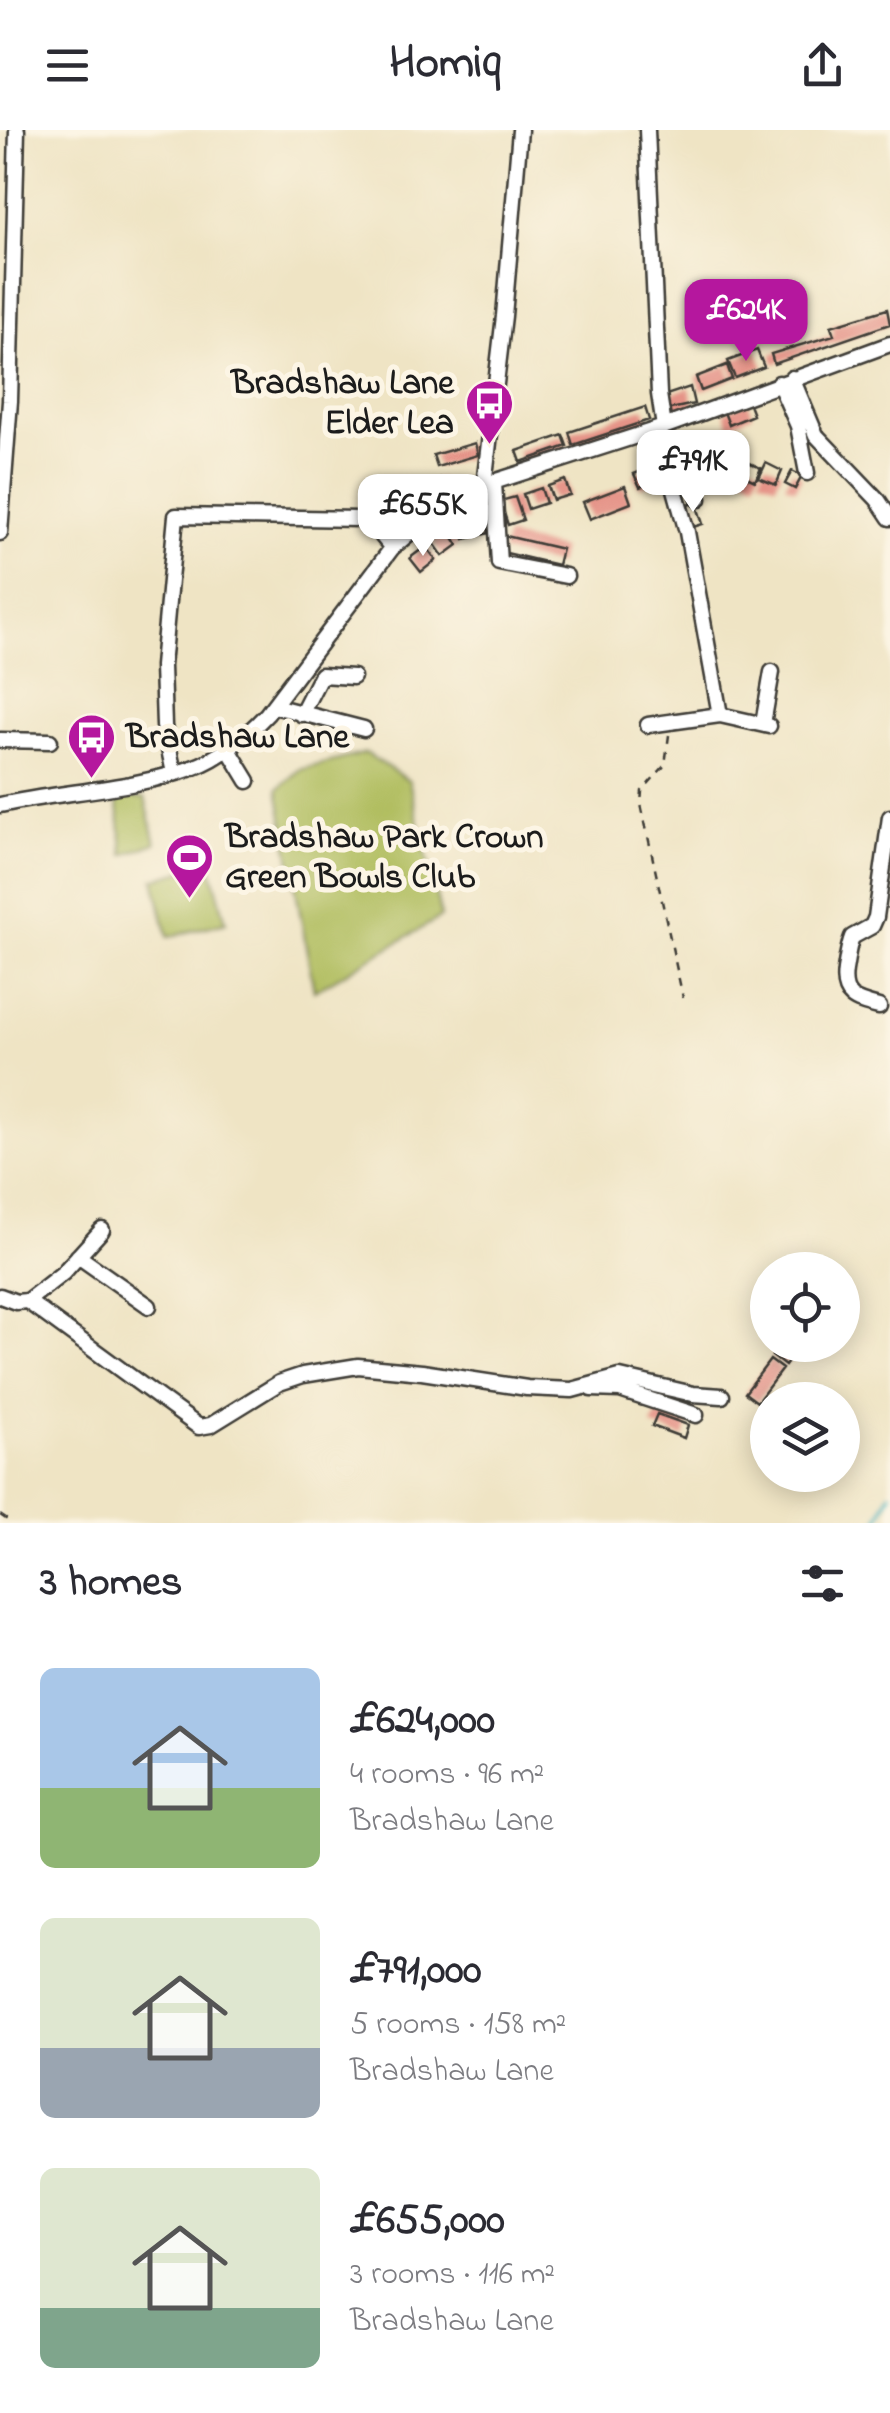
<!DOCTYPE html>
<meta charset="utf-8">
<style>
body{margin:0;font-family:"Indie Flower",sans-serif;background:#f7f7f7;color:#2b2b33;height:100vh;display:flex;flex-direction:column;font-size:38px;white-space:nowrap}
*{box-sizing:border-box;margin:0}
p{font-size:32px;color:#7c7c81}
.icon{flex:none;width:55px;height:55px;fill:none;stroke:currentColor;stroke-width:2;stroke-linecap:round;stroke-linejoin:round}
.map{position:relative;height:1393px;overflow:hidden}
.sheet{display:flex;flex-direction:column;background:#fff;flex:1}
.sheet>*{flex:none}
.tools{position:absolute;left:750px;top:1122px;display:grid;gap:20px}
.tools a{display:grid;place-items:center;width:110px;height:110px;border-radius:50%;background:#fff;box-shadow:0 5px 25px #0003;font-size:50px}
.price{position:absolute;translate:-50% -85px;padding:0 22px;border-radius:20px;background:#fff;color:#222;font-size:32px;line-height:65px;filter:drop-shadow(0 2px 5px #0008)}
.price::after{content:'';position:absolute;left:50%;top:60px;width:30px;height:22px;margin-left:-15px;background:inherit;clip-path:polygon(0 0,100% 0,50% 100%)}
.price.active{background:#b5179e;color:#fff}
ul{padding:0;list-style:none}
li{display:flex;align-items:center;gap:30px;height:250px;padding:0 40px}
li span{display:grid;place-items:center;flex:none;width:280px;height:200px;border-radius:15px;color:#555}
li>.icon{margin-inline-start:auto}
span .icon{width:120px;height:120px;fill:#fffc;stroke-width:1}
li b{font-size:42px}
h2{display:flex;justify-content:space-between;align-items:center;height:120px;padding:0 40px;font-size:42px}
header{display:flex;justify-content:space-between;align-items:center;height:130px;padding:0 40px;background:#fff;font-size:45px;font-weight:700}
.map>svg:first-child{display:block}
</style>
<header><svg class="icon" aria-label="menu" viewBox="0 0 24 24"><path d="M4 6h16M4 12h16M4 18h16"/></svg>Homiq<svg class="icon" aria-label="share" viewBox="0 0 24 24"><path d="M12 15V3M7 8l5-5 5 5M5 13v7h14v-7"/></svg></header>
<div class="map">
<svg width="890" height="1393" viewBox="0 0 890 1393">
<rect width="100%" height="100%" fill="#fcf5e5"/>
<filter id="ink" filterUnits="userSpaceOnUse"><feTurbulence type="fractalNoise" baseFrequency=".01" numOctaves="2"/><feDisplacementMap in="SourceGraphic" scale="20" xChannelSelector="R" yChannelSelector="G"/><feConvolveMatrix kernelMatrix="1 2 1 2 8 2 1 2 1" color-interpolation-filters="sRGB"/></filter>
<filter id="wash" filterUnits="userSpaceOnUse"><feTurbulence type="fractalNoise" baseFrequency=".0048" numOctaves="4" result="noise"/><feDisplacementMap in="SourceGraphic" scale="40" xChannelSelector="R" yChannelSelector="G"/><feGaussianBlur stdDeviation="2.25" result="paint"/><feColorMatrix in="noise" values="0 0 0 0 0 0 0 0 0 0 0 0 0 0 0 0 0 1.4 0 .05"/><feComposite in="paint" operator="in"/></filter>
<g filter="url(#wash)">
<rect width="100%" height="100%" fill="#efe4c4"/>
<path fill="#b0bd5f" stroke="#666c3e" stroke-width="2.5" d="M366,623L409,651L441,787L314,861L278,659L299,640Z
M117,668H145L156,713L124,725Z
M210,733L226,792L168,807L154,749Z"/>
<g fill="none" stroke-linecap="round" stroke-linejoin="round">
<path stroke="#42b1bd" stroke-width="4" d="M877,1393L890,1363"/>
</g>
<g id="blocks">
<path fill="#e59387" d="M887,179L890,194L774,234L771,224L834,205L831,196Z
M757,220L764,237L735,248L728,231Z
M727,235L732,249L701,261L696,247Z
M690,257L694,274L666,280L663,266Z
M748,272L753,285L729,295L724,282Z
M645,277L649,290L573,315L569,302Z
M563,305L567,316L521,332L517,321Z
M475,313L478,325L437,337L433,325Z
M738,314L746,318L741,329L761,338L755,351L732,340Z
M720,321L721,337H727V344L710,345V333L694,334L693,323Z
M766,333L782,341L776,355L759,348Z
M657,335L662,349L640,357L634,344Z
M792,341L802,346L795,359L785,354Z
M440,348L444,357L415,368L411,359Z
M565,350L570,365L553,370L548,356Z
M625,356L631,373L590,389L583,372Z
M541,358L546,373L528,379L523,364Z
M515,367L523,390L508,395L500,371Z
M696,373L703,394L690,398L683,376Z
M485,387L489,403L465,409L461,393Z
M449,401L458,415L443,426L433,412Z
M506,406L562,419L558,435L502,422Z
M426,416L436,430L421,442L410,428Z
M780,1215L794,1224L785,1236L772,1226Z
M770,1230L782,1239L757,1272L745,1263Z
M657,1284L688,1295L684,1308L652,1296Z"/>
</g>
</g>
<g filter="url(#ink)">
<use href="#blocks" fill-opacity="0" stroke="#3c3a35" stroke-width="2.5"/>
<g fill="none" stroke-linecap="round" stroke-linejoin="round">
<defs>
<path id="minor" d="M647,0L659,264L664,297
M792,248L816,305L878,370L890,388
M779,253L798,296L807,343
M658,299L687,402L720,585
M664,322C688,308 703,310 729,319
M688,333L698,357L699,369
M494,353L499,433L566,446
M484,355L504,186L520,0
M0,403L10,271L17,0
M274,576L364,599
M301,584L321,545L353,547
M763,594L772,542
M648,595L720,585L769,596
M0,610L50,611
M228,618L248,651
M174,643L164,596L162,536L176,386L359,389L379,402L392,418
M0,675C62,661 131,660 192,638C221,628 246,606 267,584L392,418L446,372L484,355L658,299L890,214
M879,877C855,871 841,868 845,840C847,829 848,817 852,807L872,796L876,787L890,687
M78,1126L149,1176
M0,1166L16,1172L27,1171L199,1297L211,1295L279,1253L303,1245L358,1236L422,1242L527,1258L572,1260L620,1247L693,1264L722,1266
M27,1171L63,1143L102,1100
M591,1259L620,1260L696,1285"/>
</defs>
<use href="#minor" stroke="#3c3a35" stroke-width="19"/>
<path stroke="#3c3a35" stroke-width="2.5" stroke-dasharray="8 8" stroke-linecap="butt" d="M669,605L665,635L642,661L641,674L683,868
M0,1385L12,1393"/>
<use href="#minor" stroke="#fff" stroke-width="14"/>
</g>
</g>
<defs>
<symbol id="bus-pin" viewBox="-11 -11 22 30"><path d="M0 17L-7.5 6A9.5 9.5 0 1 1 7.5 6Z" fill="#b5179e" stroke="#fcf5e5"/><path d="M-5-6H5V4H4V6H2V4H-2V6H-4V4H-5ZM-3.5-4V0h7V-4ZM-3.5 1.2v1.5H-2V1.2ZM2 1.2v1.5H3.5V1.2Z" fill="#fff"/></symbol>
<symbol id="stadium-pin" viewBox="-11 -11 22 30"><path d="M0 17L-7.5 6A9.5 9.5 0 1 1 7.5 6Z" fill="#b5179e" stroke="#fcf5e5"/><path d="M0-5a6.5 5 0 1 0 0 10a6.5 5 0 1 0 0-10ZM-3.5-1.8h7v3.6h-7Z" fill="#fff"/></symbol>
</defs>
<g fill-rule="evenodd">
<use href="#bus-pin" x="462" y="246" width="55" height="75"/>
<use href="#bus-pin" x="64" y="580" width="55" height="75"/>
<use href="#stadium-pin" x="162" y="700" width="55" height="75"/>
</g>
<g text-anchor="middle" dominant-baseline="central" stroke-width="10" stroke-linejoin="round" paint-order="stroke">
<g font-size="35" font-weight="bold" fill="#1c1c1c" stroke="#fcf5e5" text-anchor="start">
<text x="454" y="254" text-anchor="end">Bradshaw Lane<tspan x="454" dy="40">Elder Lea</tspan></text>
<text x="126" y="608">Bradshaw Lane</text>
<text x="225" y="708">Bradshaw Park Crown<tspan x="225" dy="40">Green Bowls Club</tspan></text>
</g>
</g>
</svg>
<div class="tools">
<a><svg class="icon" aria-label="locate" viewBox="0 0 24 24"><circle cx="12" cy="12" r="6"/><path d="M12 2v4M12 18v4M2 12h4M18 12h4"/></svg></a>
<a><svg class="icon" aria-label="layers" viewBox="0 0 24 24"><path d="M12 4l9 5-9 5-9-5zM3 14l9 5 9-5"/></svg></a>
</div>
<b class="price active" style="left:746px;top:234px">£624K</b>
<b class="price" style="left:693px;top:385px">£791K</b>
<b class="price" style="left:423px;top:429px">£655K</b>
</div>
<section class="sheet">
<h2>3 homes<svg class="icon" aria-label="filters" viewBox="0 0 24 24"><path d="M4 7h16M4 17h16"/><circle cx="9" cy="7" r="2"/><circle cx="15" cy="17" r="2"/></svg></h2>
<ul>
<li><span style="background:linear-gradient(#a9c7e8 60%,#8fb573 0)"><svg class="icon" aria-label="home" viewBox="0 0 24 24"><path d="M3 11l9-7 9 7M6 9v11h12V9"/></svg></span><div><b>£624,000</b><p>4 rooms · 96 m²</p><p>Bradshaw Lane</p></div></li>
<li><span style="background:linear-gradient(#dfe7d0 65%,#9aa5b1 0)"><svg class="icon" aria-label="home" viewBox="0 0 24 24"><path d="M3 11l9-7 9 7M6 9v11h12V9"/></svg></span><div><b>£791,000</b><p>5 rooms · 158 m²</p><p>Bradshaw Lane</p></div></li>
<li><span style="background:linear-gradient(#dfe7d0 70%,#7fa58c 0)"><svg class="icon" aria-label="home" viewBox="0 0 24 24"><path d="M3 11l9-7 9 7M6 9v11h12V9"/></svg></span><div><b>£655,000</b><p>3 rooms · 116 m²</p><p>Bradshaw Lane</p></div></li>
</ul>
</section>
